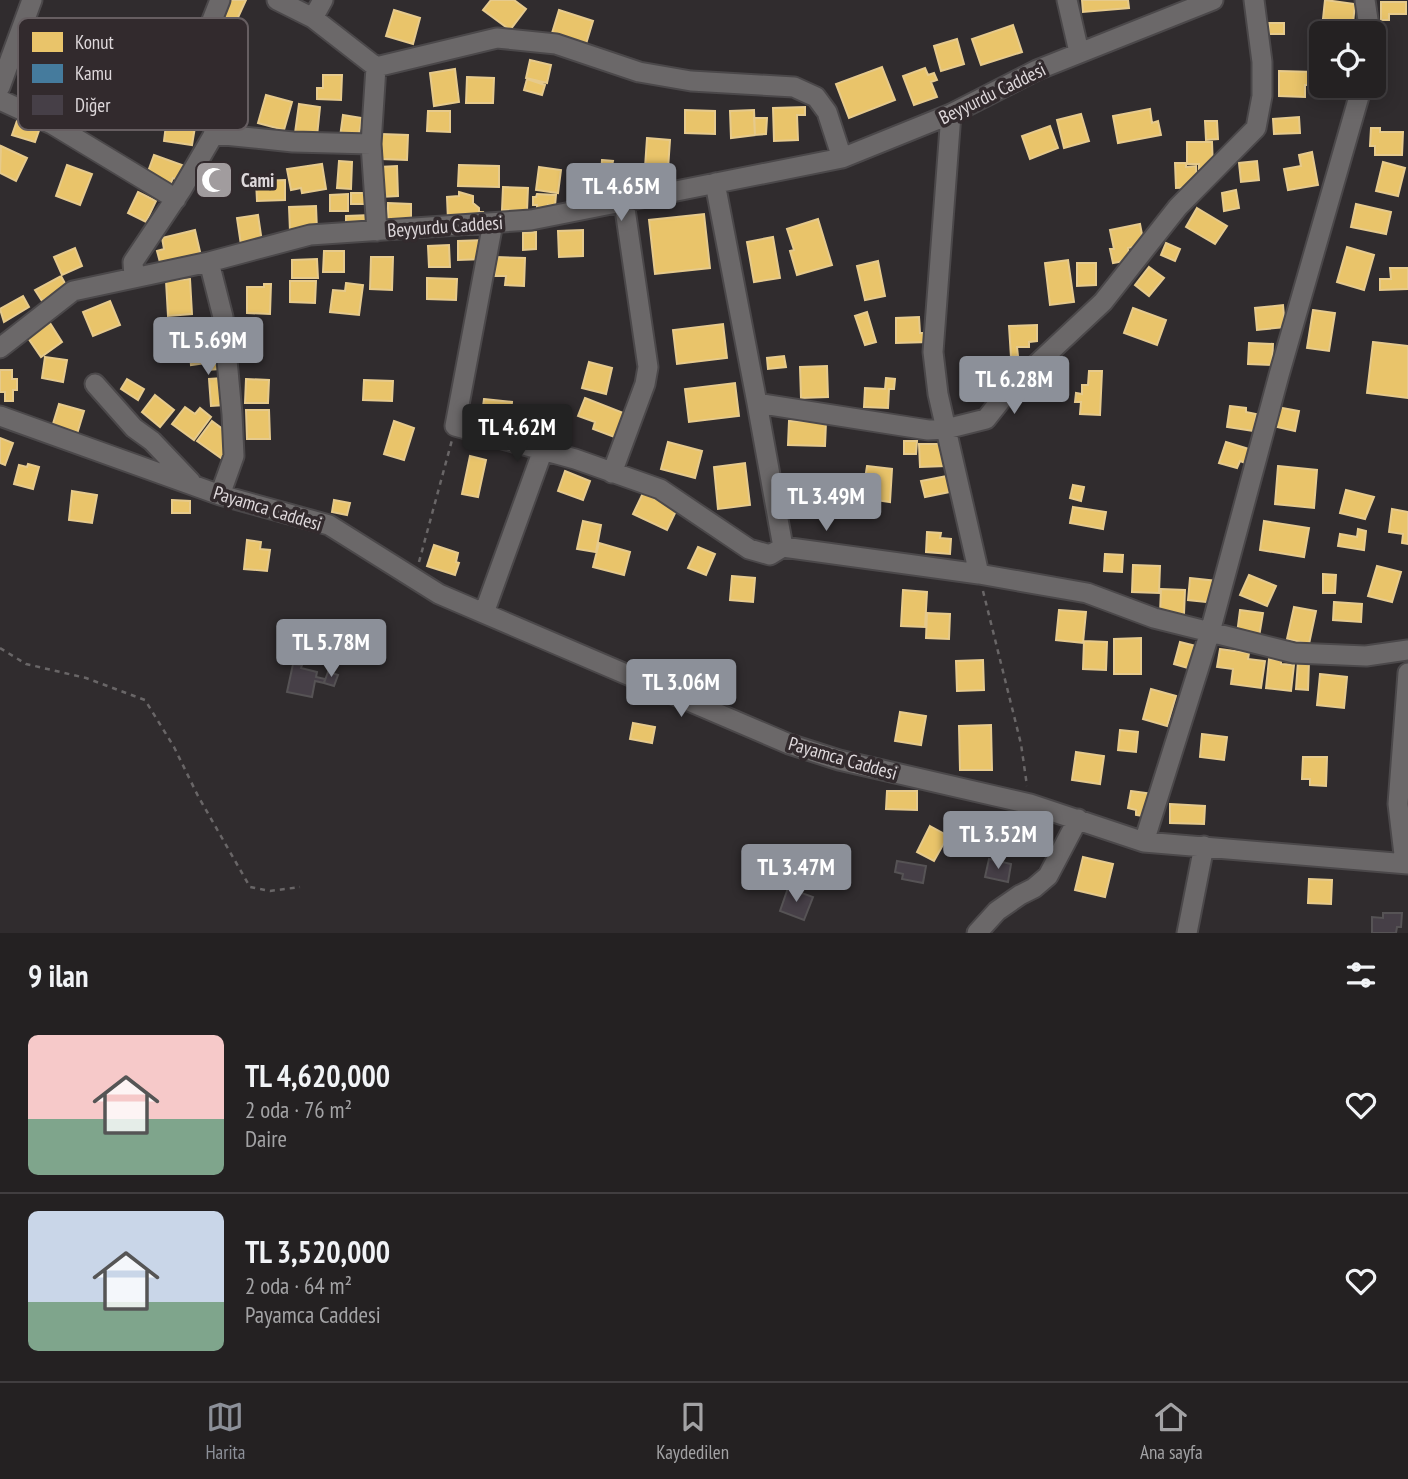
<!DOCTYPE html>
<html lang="tr">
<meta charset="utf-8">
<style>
body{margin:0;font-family:"PT Sans Narrow",sans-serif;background:#302e2f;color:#f1f3f6;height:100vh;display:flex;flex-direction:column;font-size:26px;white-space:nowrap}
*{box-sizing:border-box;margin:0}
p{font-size:23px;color:#a3a3a5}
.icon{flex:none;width:38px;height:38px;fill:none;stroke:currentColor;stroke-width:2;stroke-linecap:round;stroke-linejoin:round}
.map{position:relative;height:933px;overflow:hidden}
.sheet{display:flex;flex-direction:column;background:#242122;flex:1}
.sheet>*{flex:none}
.buttons{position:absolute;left:1309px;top:21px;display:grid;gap:14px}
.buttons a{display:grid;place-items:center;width:77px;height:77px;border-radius:10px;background:#242122;box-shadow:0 4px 18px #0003,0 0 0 2px #413e40;font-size:35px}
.price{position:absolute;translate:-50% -60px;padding:0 16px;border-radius:7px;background:#8c9099;color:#fff;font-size:23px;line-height:46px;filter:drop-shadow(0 2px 4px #0008)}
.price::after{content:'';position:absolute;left:50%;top:42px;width:21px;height:16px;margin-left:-10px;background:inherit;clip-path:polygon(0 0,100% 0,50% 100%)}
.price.on{background:#222;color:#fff}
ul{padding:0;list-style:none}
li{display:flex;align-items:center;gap:21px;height:175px;padding:0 28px}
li+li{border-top:2px solid #413e40}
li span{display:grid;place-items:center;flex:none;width:196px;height:140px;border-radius:10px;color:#555}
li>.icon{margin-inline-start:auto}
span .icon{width:84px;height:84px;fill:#fffc;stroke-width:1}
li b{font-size:30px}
h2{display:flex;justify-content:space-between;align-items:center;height:84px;padding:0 28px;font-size:30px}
.menu{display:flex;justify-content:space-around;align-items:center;height:98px;border-top:2px solid #413e40;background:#242122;font-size:19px;color:#a3a3a5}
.menu a{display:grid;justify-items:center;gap:4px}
.menu .on{color:#8c9099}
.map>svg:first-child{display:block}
</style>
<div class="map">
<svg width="1408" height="933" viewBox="0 0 1408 933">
<rect width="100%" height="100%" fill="#302c2e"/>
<path fill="#e9c46a" stroke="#e6ca8c" stroke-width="2" d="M227,0H246L235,24L219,18Z
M491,0H514L526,9L510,30L483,10Z
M1082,0H1128L1129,8L1083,12Z
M1325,0L1355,4L1353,23L1323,19Z
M1381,2H1406V14H1389V20H1381Z
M394,10L420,18L413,44L386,36Z
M559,10L593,21L586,44L552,33Z
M1269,23H1284V34H1269Z
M1013,25L1022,52L981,65L972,39Z
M957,39L964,64L941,71L934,46Z
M530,60L551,65L547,83L526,78Z
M882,67L895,100L849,118L836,84Z
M925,68L928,75L934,73L937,80L931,82L937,97L914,105L903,76Z
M455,69L459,102L434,106L430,73Z
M1279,71L1315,72V85H1305V97L1279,96Z
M323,75H342L341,100L317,99V88H323Z
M467,77L494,78L493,103H466Z
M527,79L545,85L542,95L524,90Z
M266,95L292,102L284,130L258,123Z
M299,104L320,107L317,136L295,133Z
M805,107V115H797L798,140L774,141L773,108Z
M1150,109L1152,123L1158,121L1161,135L1118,143L1113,116Z
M685,110L715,111V134L685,133Z
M754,110L755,135L731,138L730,111Z
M428,111H450V132L427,131Z
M1081,114L1089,141L1064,148L1057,120Z
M19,115L42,122L35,142L12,135Z
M343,115L362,118L358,139L340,137Z
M167,117L196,121L192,145L164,141Z
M1299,117L1300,133L1274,134L1273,119Z
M754,118H767L766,134L755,135Z
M1205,121H1217L1218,139L1206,140Z
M1050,126L1058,148L1030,159L1022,136Z
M1371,128H1380V132H1403L1402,155H1375V146H1370Z
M381,134L408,135L407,160L381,159Z
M647,138L670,140L668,169L645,167Z
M1187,142H1212L1213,168L1199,169V164H1187Z
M1,146L27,158L16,181L0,173Z
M1312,152L1318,185L1288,190L1284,169L1301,166L1299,155Z
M154,155L185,166L180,181L173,178L169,188L145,180Z
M602,160L613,161L612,166L624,167L623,189L600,187Z
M339,161L352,162L351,189L337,188Z
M1257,161L1259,180L1241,182L1239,163Z
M1383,162L1405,168L1398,196L1376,191Z
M1175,163H1186V167L1196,166L1197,187L1176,188Z
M322,164L326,189L302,193L301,188L291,190L287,169Z
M67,165L92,174L80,205L56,196Z
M459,165L499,166V187L458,186Z
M397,166L398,196L380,197L379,167Z
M539,167L561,170L558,193L536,190Z
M285,180V200L257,201L256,181Z
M503,187L528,188L527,211L502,210Z
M1236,190L1239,208L1224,211L1222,193Z
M138,192L156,201L146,222L128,213Z
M459,192L473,196V203L479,208V212H483L482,218L448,220L447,197L459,196Z
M351,193H366V204H351Z
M348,194V211H330V195Z
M537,194L556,195L555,206L548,205V209H537V205H533V197H536Z
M388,203L411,204V226H388Z
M1356,204L1391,212L1386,234L1351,227Z
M316,206L317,230L290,231L289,207Z
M1197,208L1227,226L1215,244L1186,227Z
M704,214L710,268L655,274L649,220Z
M258,215L262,242L241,245L237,218Z
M371,215V225L346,227V216Z
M818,219L832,265L797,275L790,251L794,250L787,229Z
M1140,224L1144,245L1128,248L1130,260L1113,263L1110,249H1114L1110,230Z
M195,230L201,256L161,266L157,251L164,249L162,238Z
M583,230V256L559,257L558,231Z
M536,232V249L523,250V233Z
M773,237L780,278L754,282L747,242Z
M485,240V259L458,260V241Z
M1166,243L1180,249L1175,261L1161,255Z
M449,245L450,267H429L428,246Z
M1347,247L1374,255L1364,290L1337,282Z
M75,248L82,266L62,275L54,257Z
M324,251H344V272H323Z
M371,257H393L392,290L370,289Z
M496,257L525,258L524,286L505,285L506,276H495Z
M317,259L318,278H292V260Z
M1068,260L1074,302L1050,305L1045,263Z
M878,261L885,296L865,300L857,266Z
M1077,263H1096V285L1077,286Z
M1149,267L1164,278L1149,296L1135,285Z
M1390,268H1408V289L1380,290V279H1391Z
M61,276L67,287L42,301L35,290Z
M427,278L457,279L456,300L427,299Z
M190,279L192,314L168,316L166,281Z
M290,281H316L315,303L290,302Z
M346,283L363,285L359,315L330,312L333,290L345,291Z
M264,284H271L270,314L247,313V287H264Z
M23,296L29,307L4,322L0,309Z
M110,301L120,325L93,336L83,312Z
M1283,305L1285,327L1257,330L1255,308Z
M1133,308L1166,320L1157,345L1124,333Z
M1313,310L1335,313L1329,351L1307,348Z
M867,312L876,342L865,345L855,316Z
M919,317L920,333H929V342L896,343V318Z
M50,323L62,342L41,357L28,338Z
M723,324L727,358L677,364L673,330Z
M1037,325V341L1029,342V347H1017L1018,356L1011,357L1009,326Z
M216,340L219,369L207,370L206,363L191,365L189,343Z
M1373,342L1408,346V398L1367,393Z
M1249,343L1273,344L1272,365L1248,364Z
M784,356L786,367L768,369L767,358Z
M45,357L67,360L63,382L42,378Z
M589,362L612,368L606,394L582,388Z
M827,366L828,397L801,398L800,367Z
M0,370H12V379H17V390H13V401H5V392H0Z
M1089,371H1102L1100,415L1080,414L1081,402H1075L1076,393L1082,394V385H1088Z
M223,378L225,405L211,406L209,379Z
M886,378L895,379L894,389H889L888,408L864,407L865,388L885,389Z
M127,379L144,389L138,400L121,389Z
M246,379L269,380L268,403H245Z
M364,380L393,381L392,401L363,400Z
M735,383L739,416L689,422L685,389Z
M155,395L174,410L160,427L142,412Z
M585,398L626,414L617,438L593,429L595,422L578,416Z
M484,399L512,402L510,425L481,421Z
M59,404L84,411L77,434L52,427Z
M1230,406L1246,408V412L1256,414L1254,431L1227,427Z
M185,407L195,414L200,408L211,417L194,440L172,424Z
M1277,407L1299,411L1295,431L1273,426Z
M246,410H269L270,439H247Z
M521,416L536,421L532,432L517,427Z
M212,421L228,433L232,443L221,458L197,441Z
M394,421L414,428L404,460L384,454Z
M789,421L826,422L825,446L788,445Z
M537,427L567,435L564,446L533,439Z
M0,438L13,443L5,465L0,463Z
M904,441H917L916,454H904Z
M668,442L702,451L695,478L661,469Z
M1226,442L1252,450L1248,464L1240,461L1237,468L1219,463Z
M919,444H946V466L920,467Z
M470,456L486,460L478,497L462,494Z
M745,463L750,505L718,509L714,467Z
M28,464L39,467L33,489L14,484L19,465L27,467Z
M867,466L892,469L890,502L862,498Z
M1278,466L1317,470L1314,508L1275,504Z
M565,471L590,481L583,500L558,491Z
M947,476L950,492L925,497L921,481Z
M1073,485L1084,487L1081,501L1070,498Z
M1346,490L1374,497L1365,519L1340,513Z
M72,491L97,495L92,523L69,520Z
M643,493L677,509L667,530L633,514Z
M172,500L190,501V513H172Z
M334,500L350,503L347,515L332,512Z
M1073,507L1106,512L1103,529L1070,523Z
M1392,509L1408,512V544L1402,543L1403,534L1389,532Z
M583,521L601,525L596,552L577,549Z
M1264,521L1309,528L1304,557L1260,550Z
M1358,529L1366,531L1364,550L1338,546L1340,534L1357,537Z
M927,532L941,533L940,538L951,539L950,554L926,552Z
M247,540L261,542L260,549L270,550L267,571L244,569Z
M599,543L630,552L624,575L593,567Z
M434,545L458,553L456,562L459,563L455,575L427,566Z
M698,547L715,554L706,575L688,568Z
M1105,554L1123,555L1122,572L1104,571Z
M1133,565L1160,566L1159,593L1132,592Z
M1377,566L1401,572L1392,602L1368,596Z
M1323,574L1336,575L1335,593H1323Z
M1249,575L1276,586L1267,606L1240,595Z
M732,576L755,578L753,602L730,600Z
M1190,578L1217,581L1215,603L1188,600Z
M1161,589L1185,590L1184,614L1160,613Z
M903,590L927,592L925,627L901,626Z
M1334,602L1362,604L1361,622L1333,620Z
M1294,607L1316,611L1309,644L1287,639Z
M1059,610L1086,612L1083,643L1056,640Z
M1240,610L1263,613L1259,637L1237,634Z
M927,613L950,614L949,639L926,638Z
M1141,638V674H1114V639Z
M1084,641L1107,642L1106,670L1083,669Z
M1180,642L1200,647L1195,670L1174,664Z
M1220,649L1249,653L1248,659L1265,661L1261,688L1231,684L1233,669L1217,667Z
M1269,659L1281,660V664L1294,665L1291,691L1266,688Z
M983,660L984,690L957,691L956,661Z
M1298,661L1309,662L1308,690L1296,689Z
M1320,674L1347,677L1344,708L1317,705Z
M1151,689L1176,696L1167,726L1143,719Z
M900,712L926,716L921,745L895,741Z
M633,723L655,727L652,743L630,739Z
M991,725L992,770H960L959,726Z
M1120,730L1138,732L1136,752L1118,750Z
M1202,734L1227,737L1224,760L1200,757Z
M1076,752L1104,756L1100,784L1072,780Z
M1303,757H1327L1326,786L1310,785V779H1302Z
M887,791H917V810L886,809Z
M1131,791L1154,794L1150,817L1136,815V810L1128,808Z
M1170,804L1205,806L1204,824L1170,823Z
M979,821L1007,828L1002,851L973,844Z
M930,826L948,836L934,861L917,852Z
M1083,857L1113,864L1105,897L1075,890Z
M1309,879L1332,880L1331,904L1308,903Z"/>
<path fill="#457b9d" stroke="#7397b0" stroke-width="2" d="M202,166L229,168L227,195L200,193Z"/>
<path fill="#463f47" stroke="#565355" stroke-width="2" d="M293,664L302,665L301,668L317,672L316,677L325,679L324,683L315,681L312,697L287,692Z
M328,672L338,675L334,686L324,683Z
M827,853L849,858L844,881L822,877Z
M989,859L1011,864L1008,882L985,877Z
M897,861L926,866L923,883L902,879L903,874L895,872Z
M788,888L813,897L804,920L780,911Z
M1383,913H1402L1401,927H1397L1396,933H1372V917L1383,918Z"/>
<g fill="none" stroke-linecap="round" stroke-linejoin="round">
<defs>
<path id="minor" d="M277,0L313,18L376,67L497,38L556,44L639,72L691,81L794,87L816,97L827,112L842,158
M1067,0L1079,52
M1365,0L1370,33
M313,18L323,0
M376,67L371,144L377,231
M0,87L32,0
M0,100L52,124L176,199
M951,114L933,352L938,394L979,574L1087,593L1154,618L1294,653L1366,656L1408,650
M214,134L293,142L371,144
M715,183L757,403L928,430L946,429L986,419L1009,390L1103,302L1178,207L1256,128L1262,96V62L1254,0
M493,223L455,426L575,459L660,489L749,549L770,555L783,547
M209,262L223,317L232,414L234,456L220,495
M134,277L133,262L182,189L214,134L205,38L220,0
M0,348L73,291L209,262L310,235L531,220L842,158L951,114L1037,70L1213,0
M95,384L134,428L152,441L191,482
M757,403L783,547L979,574
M0,416L220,495L329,525L439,594L789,744L839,760L1030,804L1144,842L1408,864
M612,473L645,384L648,367L624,202
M484,613L543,450
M1144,842L1210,632L1279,375L1362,86
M1405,863L1398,804L1408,673
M977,933L997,911L1020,895L1034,888L1048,876L1078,819
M1187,933L1204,846"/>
</defs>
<use href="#minor" stroke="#4b484a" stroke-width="23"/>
<path stroke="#696667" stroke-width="2.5" stroke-dasharray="5 5" stroke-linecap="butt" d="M419,562L452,440
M983,591L1021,744L1027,786
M0,648L26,664L86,678L145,700L174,747L198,796L250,887L270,891L300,887"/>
<use href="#minor" stroke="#6b6869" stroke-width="19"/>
</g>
<defs>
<symbol id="mosque-square" viewBox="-11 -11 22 22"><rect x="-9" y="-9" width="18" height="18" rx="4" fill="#a19c9e" stroke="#322a2d"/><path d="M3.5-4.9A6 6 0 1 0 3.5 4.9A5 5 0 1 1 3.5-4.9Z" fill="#fff"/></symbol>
</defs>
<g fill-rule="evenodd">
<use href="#mosque-square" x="192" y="158" width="44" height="44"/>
</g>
<g text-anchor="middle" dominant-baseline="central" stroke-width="7" stroke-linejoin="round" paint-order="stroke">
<g font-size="19" fill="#ded8db" stroke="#322a2d">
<text transform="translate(992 93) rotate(-26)">Beyyurdu Caddesi</text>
<text transform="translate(445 226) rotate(-4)">Beyyurdu Caddesi</text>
<text transform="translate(268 508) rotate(17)">Payamca Caddesi</text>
<text transform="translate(843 758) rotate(16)">Payamca Caddesi</text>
</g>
<g font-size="19" font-weight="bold" fill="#ded8db" stroke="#322a2d" text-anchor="start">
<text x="241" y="180">Cami</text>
</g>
</g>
<rect x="18" y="18" width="230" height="112" rx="10" fill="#322a2d" stroke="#665e61" stroke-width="2"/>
<rect x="32" y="32" width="31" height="20" fill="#e9c46a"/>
<rect x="32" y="64" width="31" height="19" fill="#457b9d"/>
<rect x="32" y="95" width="31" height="20" fill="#463f47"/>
<g font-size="19" fill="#ded8db">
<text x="75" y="49">Konut</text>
<text x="75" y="80">Kamu</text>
<text x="75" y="112">Diğer</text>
</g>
</svg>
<div class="buttons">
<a><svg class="icon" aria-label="locate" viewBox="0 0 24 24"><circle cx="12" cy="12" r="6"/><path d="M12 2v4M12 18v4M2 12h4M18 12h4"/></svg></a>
</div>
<b class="price" style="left:621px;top:223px">TL 4.65M</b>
<b class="price" style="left:208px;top:377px">TL 5.69M</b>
<b class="price" style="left:1014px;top:416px">TL 6.28M</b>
<b class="price on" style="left:517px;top:464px">TL 4.62M</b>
<b class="price" style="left:826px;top:533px">TL 3.49M</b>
<b class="price" style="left:331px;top:679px">TL 5.78M</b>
<b class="price" style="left:681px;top:719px">TL 3.06M</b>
<b class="price" style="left:998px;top:871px">TL 3.52M</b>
<b class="price" style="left:796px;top:904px">TL 3.47M</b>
</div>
<section class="sheet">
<h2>9 ilan<svg class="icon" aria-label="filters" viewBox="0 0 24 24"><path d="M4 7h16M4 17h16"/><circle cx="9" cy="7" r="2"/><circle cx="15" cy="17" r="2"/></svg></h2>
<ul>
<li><span style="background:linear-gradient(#f6c9c9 60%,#7fa58c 0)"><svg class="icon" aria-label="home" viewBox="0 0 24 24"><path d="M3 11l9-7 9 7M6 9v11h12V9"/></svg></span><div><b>TL 4,620,000</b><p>2 oda · 76 m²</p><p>Daire</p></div><svg class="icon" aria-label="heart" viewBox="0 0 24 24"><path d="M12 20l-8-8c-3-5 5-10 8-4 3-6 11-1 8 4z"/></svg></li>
<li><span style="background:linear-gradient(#c9d6e8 65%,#7fa58c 0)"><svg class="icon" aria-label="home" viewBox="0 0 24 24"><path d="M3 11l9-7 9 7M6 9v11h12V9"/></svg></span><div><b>TL 3,520,000</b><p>2 oda · 64 m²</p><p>Payamca Caddesi</p></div><svg class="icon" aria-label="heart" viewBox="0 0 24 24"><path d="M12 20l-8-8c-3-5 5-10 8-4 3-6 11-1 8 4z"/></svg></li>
</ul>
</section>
<nav class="menu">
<a class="on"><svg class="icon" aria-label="map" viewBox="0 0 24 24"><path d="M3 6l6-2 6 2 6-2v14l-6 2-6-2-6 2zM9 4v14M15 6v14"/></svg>Harita</a>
<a><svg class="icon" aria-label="saved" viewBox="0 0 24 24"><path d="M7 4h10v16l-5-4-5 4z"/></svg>Kaydedilen</a>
<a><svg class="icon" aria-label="home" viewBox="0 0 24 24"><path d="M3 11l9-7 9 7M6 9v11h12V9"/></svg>Ana sayfa</a>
</nav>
